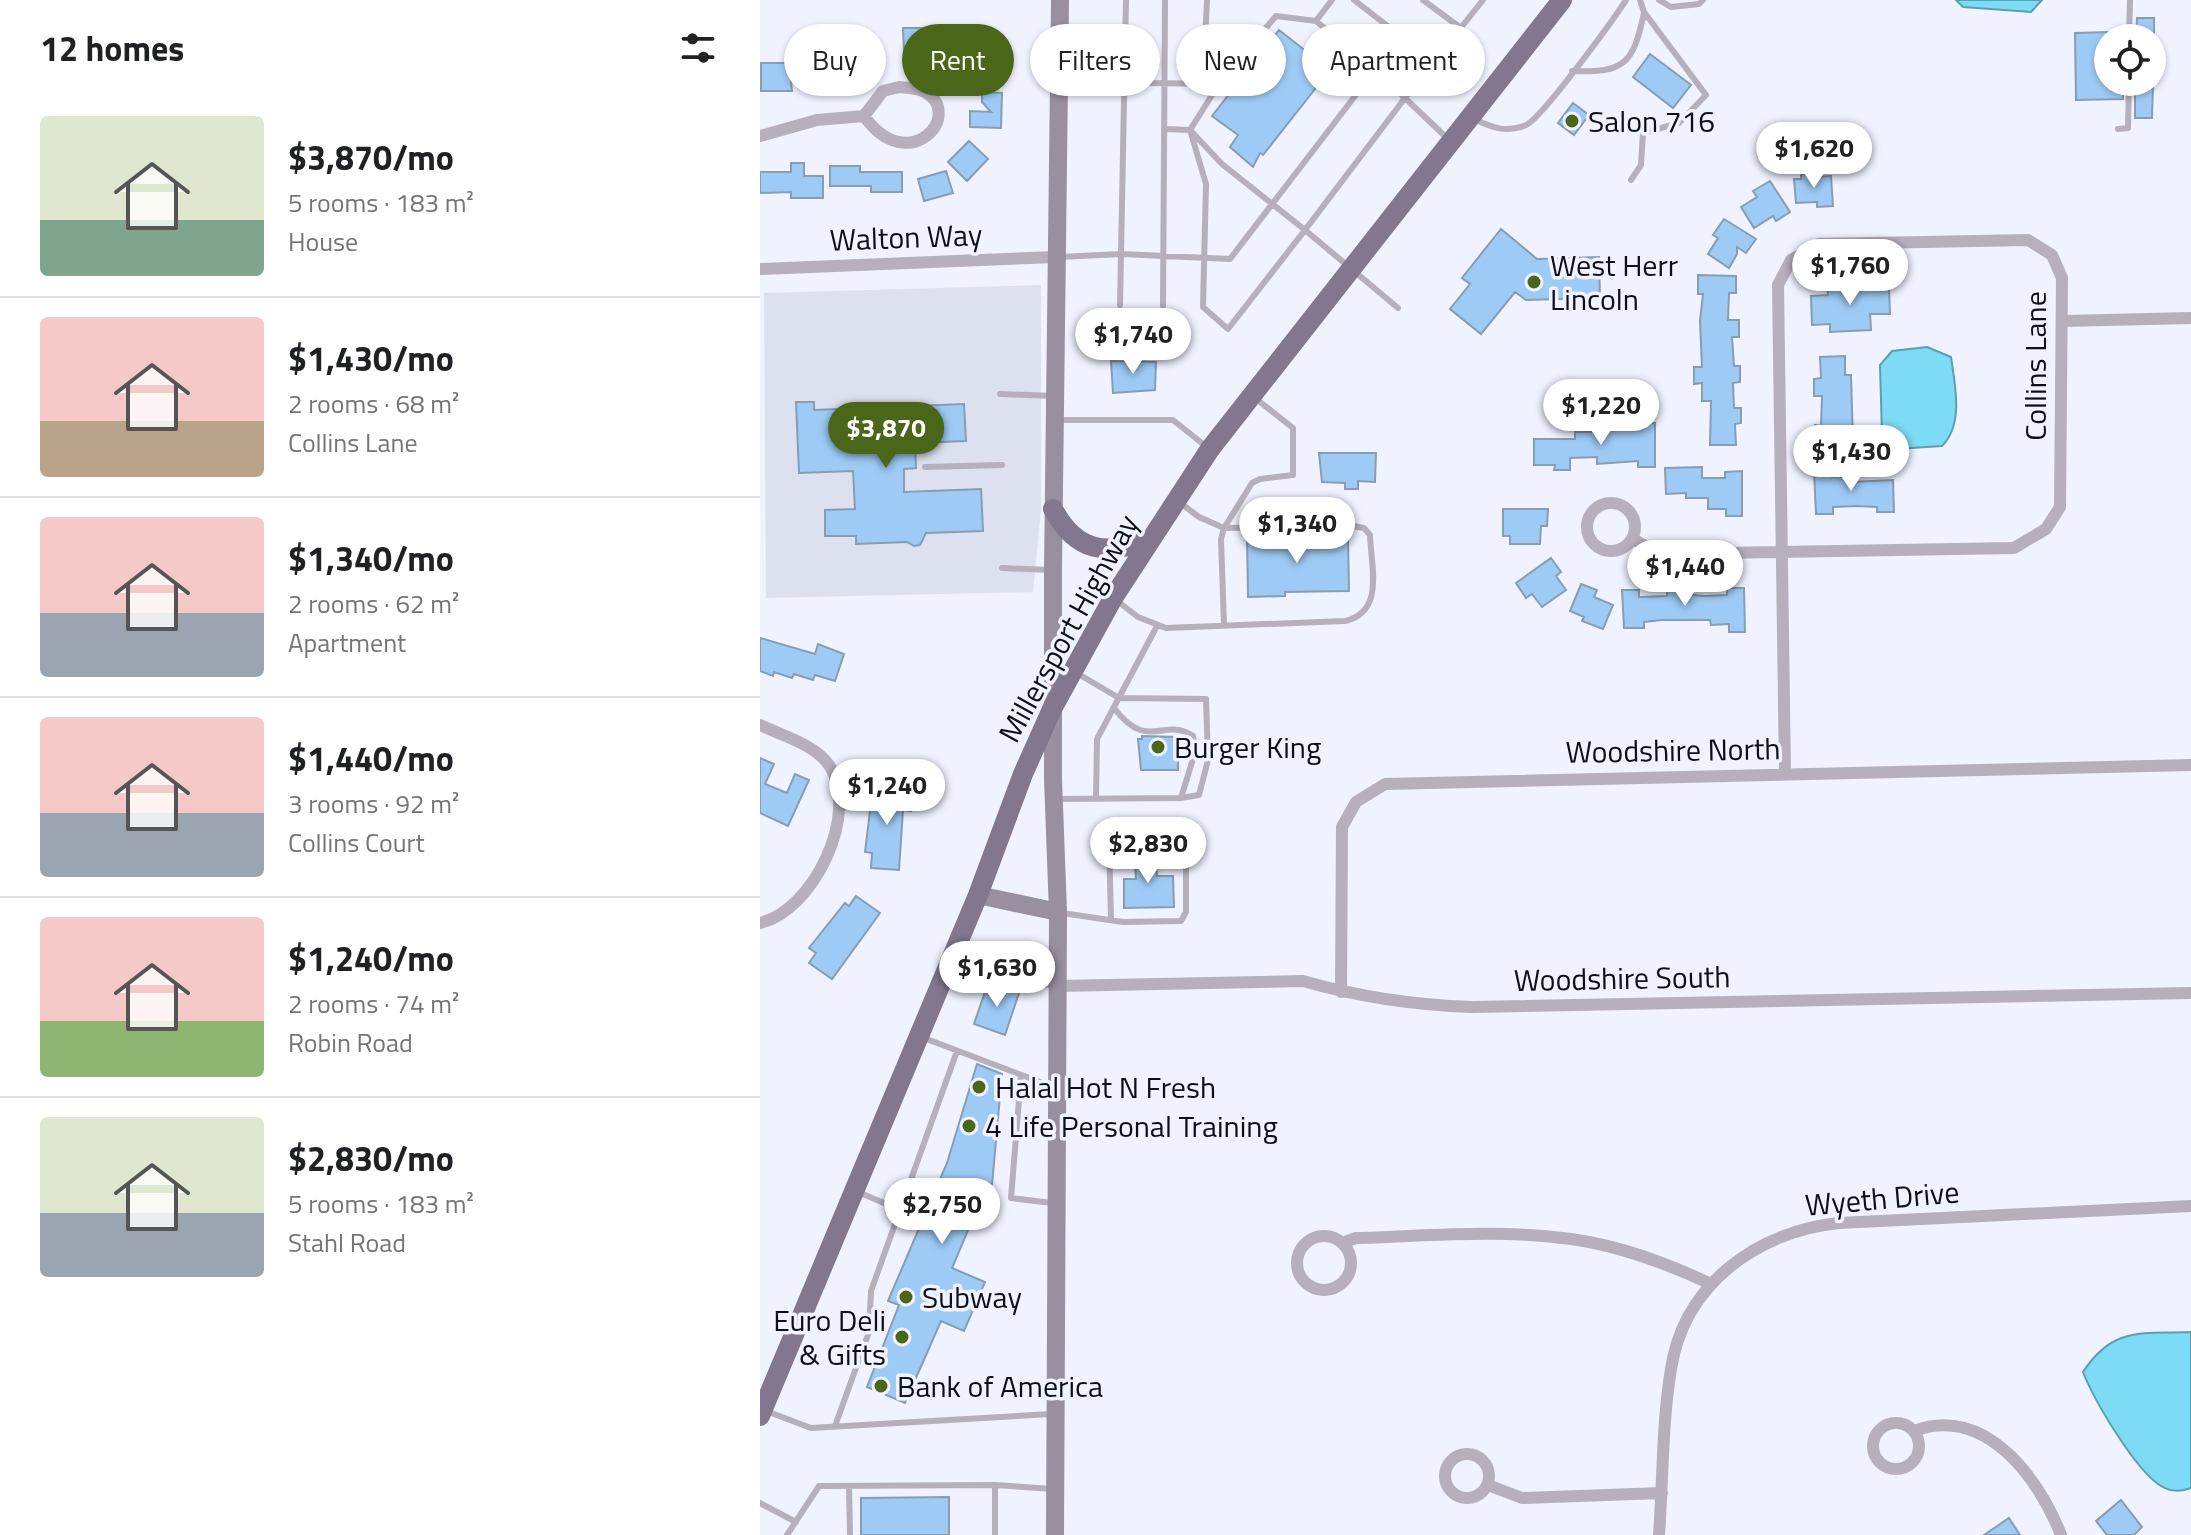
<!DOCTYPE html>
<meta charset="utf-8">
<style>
body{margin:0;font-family:"Titillium Web",sans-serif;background:#f6f6f6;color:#202124;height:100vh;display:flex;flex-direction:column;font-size:30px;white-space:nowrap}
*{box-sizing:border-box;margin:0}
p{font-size:26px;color:#757577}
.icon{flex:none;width:44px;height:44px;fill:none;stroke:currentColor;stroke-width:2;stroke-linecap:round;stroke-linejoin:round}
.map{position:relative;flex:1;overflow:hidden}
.side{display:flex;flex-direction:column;background:#fff;width:760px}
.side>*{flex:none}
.guide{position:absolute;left:24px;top:24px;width:760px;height:72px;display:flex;gap:16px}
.fabs{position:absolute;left:1334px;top:24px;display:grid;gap:16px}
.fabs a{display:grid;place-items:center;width:72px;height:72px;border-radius:50%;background:#fff;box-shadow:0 2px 6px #0004;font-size:40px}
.price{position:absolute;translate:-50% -68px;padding:0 18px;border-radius:28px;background:#fff;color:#222;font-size:26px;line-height:52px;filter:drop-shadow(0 2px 4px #0008)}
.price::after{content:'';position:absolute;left:50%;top:48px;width:24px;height:18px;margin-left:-12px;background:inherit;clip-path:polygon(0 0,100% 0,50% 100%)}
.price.active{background:#496619;color:#fff}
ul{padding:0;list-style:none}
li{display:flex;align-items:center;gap:24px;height:200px;padding:0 40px}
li+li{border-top:2px solid #e0e0e0}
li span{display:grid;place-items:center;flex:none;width:224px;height:160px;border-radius:8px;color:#555}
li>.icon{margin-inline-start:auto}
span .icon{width:96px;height:96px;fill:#fffc;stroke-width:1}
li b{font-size:34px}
h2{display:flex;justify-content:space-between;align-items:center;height:96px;padding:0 40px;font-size:34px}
.chip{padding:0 28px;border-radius:36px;background:#fff;box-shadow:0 2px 6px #0004;font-size:28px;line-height:72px}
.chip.active{background:#496619;color:#fff}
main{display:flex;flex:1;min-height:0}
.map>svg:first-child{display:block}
</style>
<main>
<section class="side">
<h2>12 homes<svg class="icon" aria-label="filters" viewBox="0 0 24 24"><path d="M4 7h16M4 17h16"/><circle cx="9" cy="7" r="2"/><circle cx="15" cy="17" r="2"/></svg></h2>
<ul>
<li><span style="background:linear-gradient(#dfe7d0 65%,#7fa58c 0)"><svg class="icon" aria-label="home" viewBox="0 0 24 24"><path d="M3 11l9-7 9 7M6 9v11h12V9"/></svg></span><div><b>$3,870/mo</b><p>5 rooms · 183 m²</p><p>House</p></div></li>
<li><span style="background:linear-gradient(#f6c9c9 65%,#b9a48a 0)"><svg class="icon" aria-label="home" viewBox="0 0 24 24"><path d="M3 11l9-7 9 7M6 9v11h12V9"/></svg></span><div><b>$1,430/mo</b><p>2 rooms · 68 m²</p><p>Collins Lane</p></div></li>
<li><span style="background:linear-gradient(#f6c9c9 60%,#9aa5b1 0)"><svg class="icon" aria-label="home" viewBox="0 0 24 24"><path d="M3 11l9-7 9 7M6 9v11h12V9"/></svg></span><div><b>$1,340/mo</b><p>2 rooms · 62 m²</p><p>Apartment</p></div></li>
<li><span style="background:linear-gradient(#f6c9c9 60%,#9aa5b1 0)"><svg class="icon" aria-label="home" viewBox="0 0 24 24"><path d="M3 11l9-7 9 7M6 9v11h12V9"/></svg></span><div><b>$1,440/mo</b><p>3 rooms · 92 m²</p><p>Collins Court</p></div></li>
<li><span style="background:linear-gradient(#f6c9c9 65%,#8fb573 0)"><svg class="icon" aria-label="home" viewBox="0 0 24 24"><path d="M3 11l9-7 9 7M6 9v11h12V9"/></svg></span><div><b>$1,240/mo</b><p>2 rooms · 74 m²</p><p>Robin Road</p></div></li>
<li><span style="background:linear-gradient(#dfe7d0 60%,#9aa5b1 0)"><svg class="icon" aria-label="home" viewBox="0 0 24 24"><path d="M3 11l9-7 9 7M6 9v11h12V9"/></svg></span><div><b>$2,830/mo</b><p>5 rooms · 183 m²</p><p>Stahl Road</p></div></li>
</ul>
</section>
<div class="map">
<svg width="1431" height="1535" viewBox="0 0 1431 1535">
<rect width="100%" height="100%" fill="#f0f2ff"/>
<path fill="#dde0ef" d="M281,285V509L273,592L6,598L4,293Z"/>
<path fill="#7edbf5" stroke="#5c9eb3" stroke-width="2" d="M1196,0H1282L1271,12L1203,7Z
M1167,347L1191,357C1195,385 1204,424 1182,446L1136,449L1122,434L1120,365L1132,351Z
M1431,1332V1488C1421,1492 1411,1492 1401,1486C1375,1470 1334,1400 1323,1372C1353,1326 1382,1334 1431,1332Z"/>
<path fill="#9ecbf6" stroke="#869db4" stroke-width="2" d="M1377,18H1394V38H1376Z
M143,28H174L175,53H144Z
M519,30L570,70L503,155L500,153L493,167L470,147L478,135L452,116Z
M1348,32V82L1363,84V99L1316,100L1315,33Z
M204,45L225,66L206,86L184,64Z
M78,47H105V67H92V79L31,81L32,91H1V63H38V57L78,56Z
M890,54L931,85L913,108L873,77Z
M1375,84H1393L1392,118H1375Z
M222,92L242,93L241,128L210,127V111L231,112L222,102Z
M813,103L829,115L814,135L798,123Z
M209,141L228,159L207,181L188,162Z
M31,163H44V176H63V198H31V192L0,193V172H31Z
M70,166H100V172H142V192H111V186H70Z
M186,171L193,193L164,201L158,179Z
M1053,173V177L1071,176L1073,206L1057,207V202L1036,203L1034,179H1041V174Z
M1010,181L1030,212L1016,221L1013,216L994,228L981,207L997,197L993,191Z
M964,219L996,239L986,253L977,247V254L969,268L948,254L958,238L953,235Z
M741,229L777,259L839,257L840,298L766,300L755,292L721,334L690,309L710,284L702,278Z
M938,275L976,276V293H969L968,320H979V337H972L974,366H980V382L973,383L974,408H981V423L975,424L976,445H950L951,401H942V383L934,384V367H942L940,321L943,294H938Z
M1108,282V289L1129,288L1130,314H1110L1111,330L1070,332V324L1052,325L1051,296L1068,295L1067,287Z
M1085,356V375H1091L1093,442H1055V425L1061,426L1062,396H1054V379L1061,378L1060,357Z
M351,361L396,362L395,390L353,393Z
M36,402H54V410L204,404L206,441L155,443L156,468L144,469V492L221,489L223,531L166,533L160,545L154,546L147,542L96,544V536H65V510L95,509L93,471L39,473Z
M895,423V467H878V461L837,464V457L810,458V470H794L795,465H774V439H815V432H834V427Z
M559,453H616L615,482L598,481V489H585V483L562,482Z
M942,467V478H965V472L982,471V516H966V509H948V498H926V493L906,494L905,468Z
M1072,470V477L1089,476V482L1133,480L1134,512H1117V507L1097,506L1073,507V514H1056L1054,471Z
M743,509H788L787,526H781L780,544H750V536H743Z
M561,532H578V537H588L589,591L525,592V596L488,597L487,534L523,533V539H562Z
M791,558L801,572L796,576L806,590L782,607L772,594L766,598L756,583Z
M821,584L837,590L834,597L853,605L843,629L822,621L824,617L810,611Z
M967,588H984L985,632H969V624L951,625L950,620H902L884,622V628H864L862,590H879V597L907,596V589H924V594L944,596L967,595Z
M0,638L55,654L58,644L84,654L75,681L55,675L53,680L34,674L32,678L14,672L13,676L0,671Z
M382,736L419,737L418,770H381L378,739H382Z
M0,758L14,764L5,784L27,793L35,774L49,780L28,826L0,813Z
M123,786L152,789L151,811L143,810L139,870L111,868L112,853L105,852L112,795H122Z
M375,848H396L391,861L396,865L397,876H413L414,907L364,908V879H376L375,865L381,860Z
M96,896L120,913L72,979L49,963L56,953L49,948L85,903L89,906Z
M228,983L259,993L245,1035L214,1024Z
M217,1064L242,1074L232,1185L228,1183L192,1268L225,1282L204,1331L181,1321L145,1403L107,1387L139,1305L128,1301L187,1163Z
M189,1497V1535H101V1498Z
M1361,1500L1382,1527L1374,1535H1347L1336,1521Z
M1249,1518L1260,1535H1224Z"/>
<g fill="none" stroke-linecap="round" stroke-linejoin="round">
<path stroke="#b6afbc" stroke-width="6" d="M594,0L674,62
M663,0L701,28
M899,0L911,7L939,4L943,0
M1369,38L1370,0
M615,70L645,98L545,230L638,308
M812,71C865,73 873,64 884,13
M303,82L459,84L516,16L556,21L572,0
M443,84L447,0
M714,119C733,128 746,133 766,125C782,118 853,20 866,0
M404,129L430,130L462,164L545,230L468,329L443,307L446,184L430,130L459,84
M1358,129L1368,128L1369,82
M688,139L645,98L723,0
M871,180L881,165L883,133L919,123L946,95L884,12L880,0
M299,257L361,254L470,259L615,70L556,21
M360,305L366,0
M403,306L405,0
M240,394L294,396
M297,420H413L448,448
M165,467L242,465
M242,568L290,570
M356,600L378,617L406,628L585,621C625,612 611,567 610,535L604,528L593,526L464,528L439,517L419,502
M464,625L461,539L464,528L492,483L500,479L533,475V428L495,398
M354,708C388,753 404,716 433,736L436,749L421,798
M336,797L337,739L397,626
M298,799L421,798L439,795L448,760L446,699L359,698L315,672
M349,839L351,920
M349,860L375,859
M302,913L363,922L421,921L426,912V858L396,859
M199,954L276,985H294
M164,1038L296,1088
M261,1075L251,1198L292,1203
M96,1191L140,1210
M6,1411L51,1428L291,1414
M75,1426L109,1332L111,1291L197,1051
M235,1485V1535
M89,1486L90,1535
M0,1503L36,1522
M27,1535L59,1486L235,1485L293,1489"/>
<path stroke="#b6afbc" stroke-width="12" d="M139,87C147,88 158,88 165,92C205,114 149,179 104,116L123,91Z
M0,136L57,120L104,116
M0,269L295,257
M1303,321L1431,318
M827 527a24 24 0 1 1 48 0a24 24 0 1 1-48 0Z
M873,539L899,554L1254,548L1286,529L1300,507L1302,278L1292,255L1268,240L1059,244L1031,260L1018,285L1025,773
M0,725C23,736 54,744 69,765C101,813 53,911 0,923
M298,986L543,981C599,997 654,1005 712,1007L1431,993
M581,992L582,827L596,802L625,784L1431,765
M537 1263a27 27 0 1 1 54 0a27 27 0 1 1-54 0Z
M582,1243L596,1238C667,1236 741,1229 811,1239C861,1246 906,1263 951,1284
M1113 1446a23 23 0 1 1 46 0a23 23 0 1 1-46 0Z
M1154,1431C1225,1404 1279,1478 1301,1535
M685 1476a22 22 0 1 1 44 0a22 22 0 1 1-44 0Z
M728,1485L762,1498L902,1493
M899,1535C903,1480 902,1423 911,1369C924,1284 998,1231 1079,1223L1431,1206"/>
<path stroke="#988fa1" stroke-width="18" d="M218,895L298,912
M295,1535L298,912L293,779V570L300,0"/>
<path stroke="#82778e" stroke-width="20" d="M293,509C316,552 346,556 389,540
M0,1416L218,895L263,774L292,709L353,598L450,449L802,0"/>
</g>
<g fill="#496619" stroke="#f0f2ff" stroke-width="3">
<circle cx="812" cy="121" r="8"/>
<circle cx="774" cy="282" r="8"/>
<circle cx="398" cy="747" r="8"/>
<circle cx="219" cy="1087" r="8"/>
<circle cx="209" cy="1126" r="8"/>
<circle cx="146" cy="1297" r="8"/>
<circle cx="142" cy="1337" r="8"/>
<circle cx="121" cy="1386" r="8"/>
</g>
<g text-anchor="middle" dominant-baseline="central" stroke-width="7" stroke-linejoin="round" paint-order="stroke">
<g font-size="30" fill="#0d0e18" stroke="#f0f2ff" text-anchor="start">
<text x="828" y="121">Salon 716</text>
<text x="790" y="265">West Herr<tspan x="790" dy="34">Lincoln</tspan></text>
<text x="414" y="747">Burger King</text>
<text x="235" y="1087">Halal Hot N Fresh</text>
<text x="225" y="1126">4 Life Personal Training</text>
<text x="162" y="1297">Subway</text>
<text x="126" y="1320" text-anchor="end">Euro Deli<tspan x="126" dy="34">&amp; Gifts</tspan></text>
<text x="137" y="1386">Bank of America</text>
</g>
<g font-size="30" fill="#0d0e18" stroke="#f0f2ff">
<text transform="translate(146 237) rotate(-2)">Walton Way</text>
<text transform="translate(1275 366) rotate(-90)">Collins Lane</text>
<text transform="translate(308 628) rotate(-61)">Millersport Highway</text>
<text transform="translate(913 750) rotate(-1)">Woodshire North</text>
<text transform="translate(862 978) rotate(-1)">Woodshire South</text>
<text transform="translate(1122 1198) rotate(-5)">Wyeth Drive</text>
</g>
</g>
</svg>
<div class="fabs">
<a><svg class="icon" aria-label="locate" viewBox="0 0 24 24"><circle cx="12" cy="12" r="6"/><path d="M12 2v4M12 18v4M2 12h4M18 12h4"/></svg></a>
</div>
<b class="price" style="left:1054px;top:190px">$1,620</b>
<b class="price" style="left:1090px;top:307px">$1,760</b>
<b class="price" style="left:373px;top:376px">$1,740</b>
<b class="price" style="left:841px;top:447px">$1,220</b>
<b class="price active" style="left:126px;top:470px">$3,870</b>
<b class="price" style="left:1091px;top:493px">$1,430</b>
<b class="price" style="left:537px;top:565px">$1,340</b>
<b class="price" style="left:925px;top:608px">$1,440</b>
<b class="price" style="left:127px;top:827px">$1,240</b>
<b class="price" style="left:388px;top:885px">$2,830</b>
<b class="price" style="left:237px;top:1009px">$1,630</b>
<b class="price" style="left:182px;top:1246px">$2,750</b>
<div class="guide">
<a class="chip">Buy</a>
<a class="chip active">Rent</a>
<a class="chip">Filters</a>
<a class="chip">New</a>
<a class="chip">Apartment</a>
</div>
</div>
</main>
